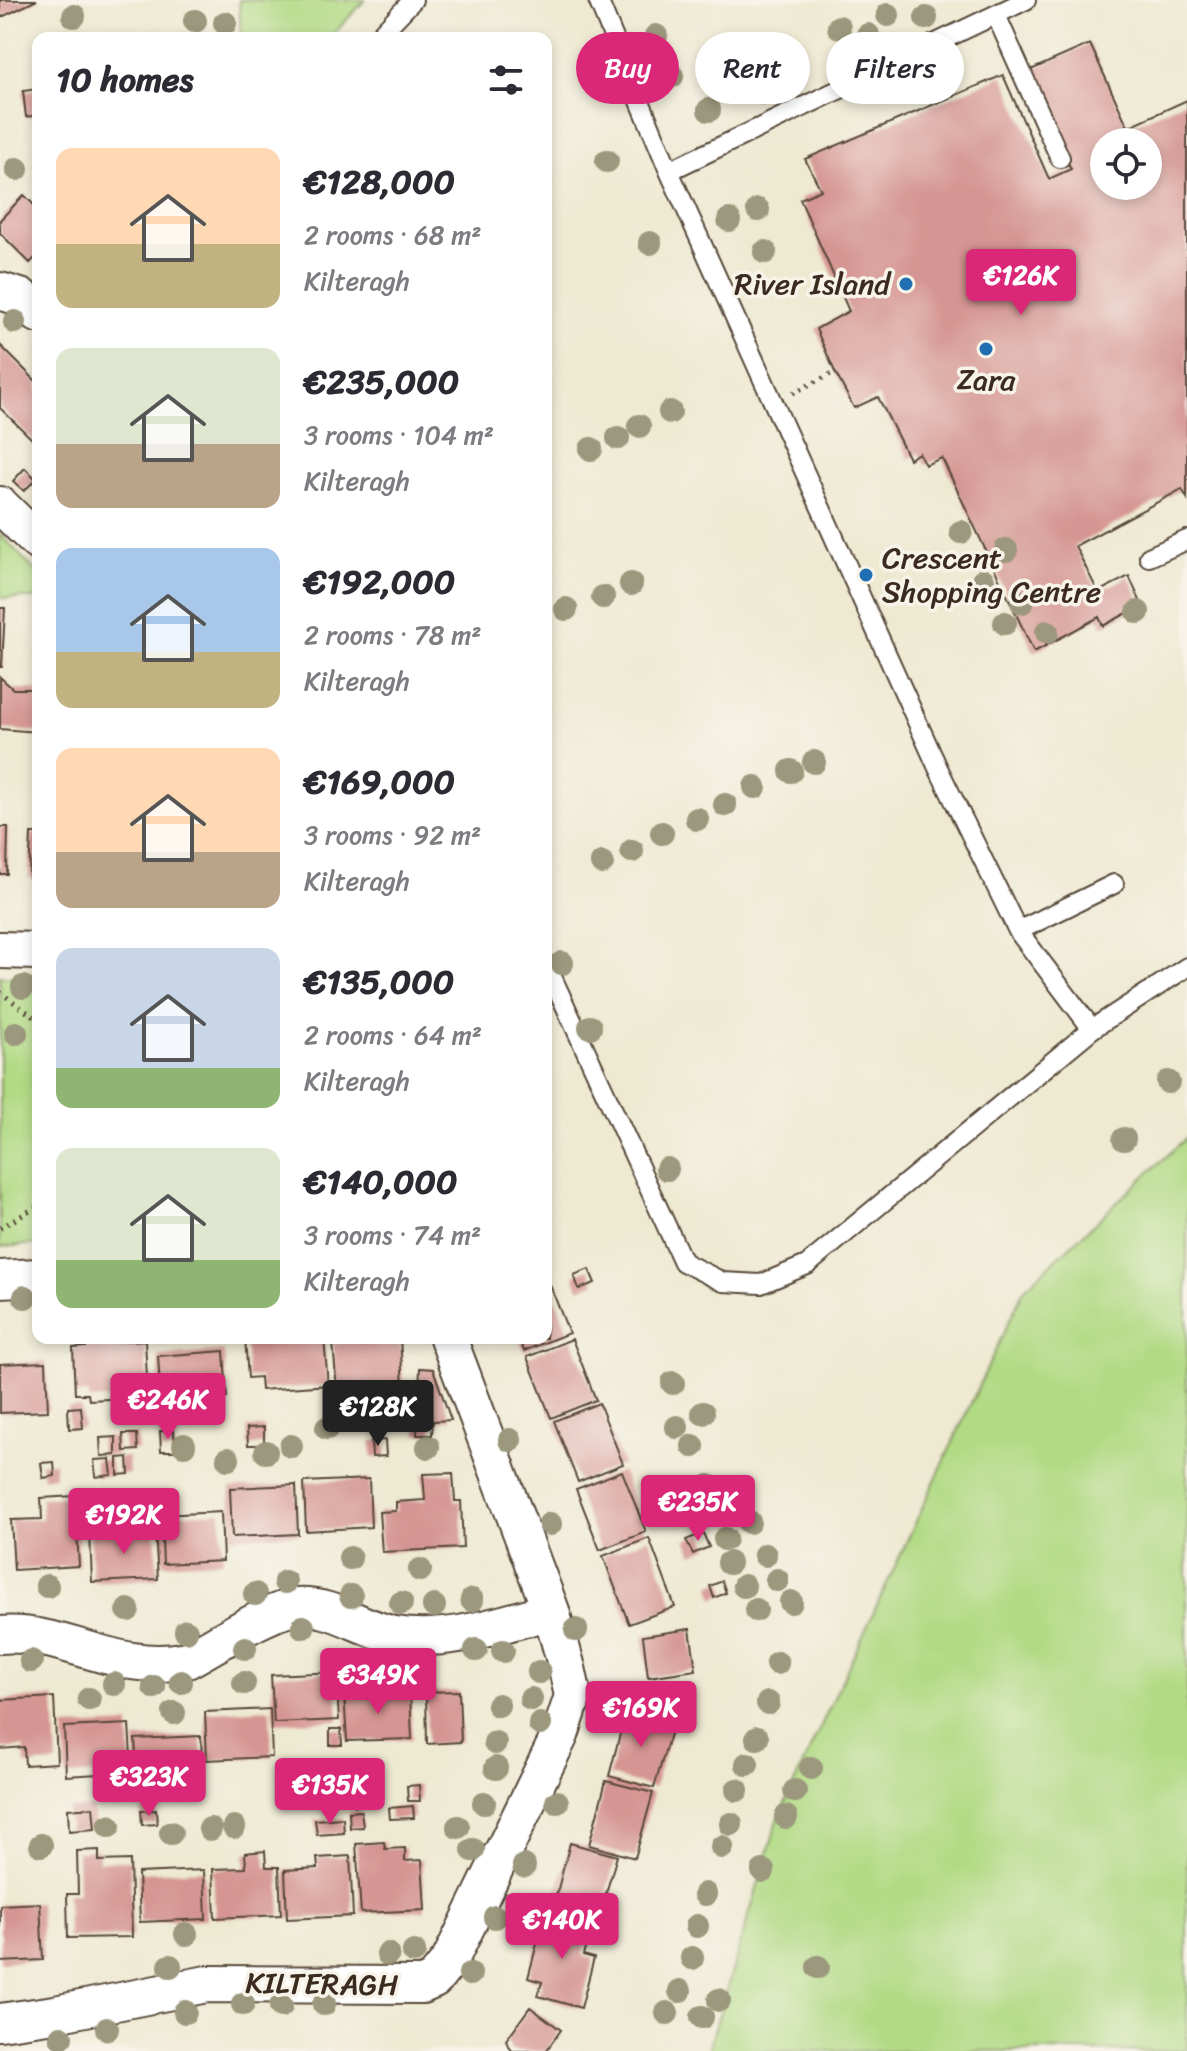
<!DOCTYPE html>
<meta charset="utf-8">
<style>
body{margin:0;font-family:Sriracha,sans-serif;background:#f2f2f3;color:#2b2b33;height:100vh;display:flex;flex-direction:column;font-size:30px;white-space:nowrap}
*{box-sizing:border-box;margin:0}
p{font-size:26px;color:#7c7c81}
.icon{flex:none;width:44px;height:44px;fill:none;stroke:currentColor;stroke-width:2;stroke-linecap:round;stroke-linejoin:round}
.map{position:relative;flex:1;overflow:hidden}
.side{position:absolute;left:32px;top:32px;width:520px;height:1312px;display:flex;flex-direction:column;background:#fff;border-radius:16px;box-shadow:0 4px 12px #0003}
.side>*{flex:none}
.top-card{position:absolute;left:576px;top:32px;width:490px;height:72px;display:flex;gap:16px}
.tools{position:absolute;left:1090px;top:128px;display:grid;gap:16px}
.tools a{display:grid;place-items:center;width:72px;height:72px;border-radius:50%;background:#fff;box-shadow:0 4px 12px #0003;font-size:40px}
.price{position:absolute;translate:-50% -68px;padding:0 18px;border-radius:8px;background:#db2777;color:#fff;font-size:26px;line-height:52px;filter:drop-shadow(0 2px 4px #0008)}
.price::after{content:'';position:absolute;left:50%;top:48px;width:24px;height:18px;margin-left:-12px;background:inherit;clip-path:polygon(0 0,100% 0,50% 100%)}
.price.selected{background:#222;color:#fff}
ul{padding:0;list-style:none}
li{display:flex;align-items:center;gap:24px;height:200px;padding:0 24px}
li span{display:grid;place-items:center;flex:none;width:224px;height:160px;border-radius:16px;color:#555}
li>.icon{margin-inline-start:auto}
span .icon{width:96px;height:96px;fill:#fffc;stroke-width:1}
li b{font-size:34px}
h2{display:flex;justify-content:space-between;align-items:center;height:96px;padding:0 24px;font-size:34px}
.pill{padding:0 28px;border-radius:36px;background:#fff;box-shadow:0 4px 12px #0003;font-size:28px;line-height:72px}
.pill.selected{background:#db2777;color:#fff}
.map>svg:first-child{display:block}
</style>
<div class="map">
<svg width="1187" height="2051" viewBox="0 0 1187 2051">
<rect width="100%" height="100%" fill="#f7f3e8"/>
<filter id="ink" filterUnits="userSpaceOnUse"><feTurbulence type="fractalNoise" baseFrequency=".0125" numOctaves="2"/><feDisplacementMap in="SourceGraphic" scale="16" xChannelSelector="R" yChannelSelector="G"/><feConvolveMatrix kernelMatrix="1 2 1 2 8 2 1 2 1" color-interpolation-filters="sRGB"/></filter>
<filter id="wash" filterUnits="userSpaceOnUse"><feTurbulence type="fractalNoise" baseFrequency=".006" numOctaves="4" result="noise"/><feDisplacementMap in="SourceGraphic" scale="32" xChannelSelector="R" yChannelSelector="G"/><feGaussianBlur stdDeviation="1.8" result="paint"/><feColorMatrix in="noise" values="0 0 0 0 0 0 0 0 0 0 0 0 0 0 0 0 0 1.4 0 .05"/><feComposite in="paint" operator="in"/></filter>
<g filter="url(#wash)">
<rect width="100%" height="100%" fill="#eee9d1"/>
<path fill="#b1da84" stroke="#768251" stroke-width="2" d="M239,0H365L330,38H241Z
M0,534L38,574V598H0Z
M0,976L38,978V1244L0,1247Z
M1187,1137V2051H708L779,1816L1024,1289Z"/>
<g id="blocks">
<path fill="#d59592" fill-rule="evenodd" d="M0,0H37L0,18Z
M1090,44L1128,127L1187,100V498L1182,489L1075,546L1098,592L1129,576L1142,605L1103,626L1099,617L1034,652L942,458L925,465L919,453L909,459L878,397L854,408L835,372L816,329L849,311L800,199L821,190L805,159L1003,75L1049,179L1071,169L1026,72ZM1104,142H1148V186H1104Z
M38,89V115L26,117L23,91Z
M24,195L38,209V255L30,263L0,233V220Z
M0,345L38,383V445L0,408Z
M25,468L36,479L24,491L13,481Z
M0,608H5L2,667H0Z
M0,677L13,689H38V732L0,729Z
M0,827H8L7,874H0Z
M31,834H38V878H29Z
M589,1269L595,1283L579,1289L574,1275Z
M546,1275L569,1333L524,1351L518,1338H546Z
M245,1338H257L258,1342L324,1338L328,1385L261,1390L260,1377L248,1378Z
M400,1338L403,1386L337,1390L333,1343Z
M572,1339L596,1400L551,1418L527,1357Z
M145,1340L148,1397L89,1400L88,1394H75L73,1348L86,1347V1343Z
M224,1351L227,1398L161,1403L158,1356Z
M46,1362L48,1411L0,1413V1364Z
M420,1368L433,1369L451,1420L433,1421L432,1435H417Z
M599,1403L623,1464L578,1482L554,1421Z
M81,1407L83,1428L69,1429L68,1408Z
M264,1427V1445H248L247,1428Z
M160,1431H174L175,1451H161Z
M123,1434H137L138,1450L124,1451Z
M116,1437V1455L101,1456L100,1438Z
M385,1440L386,1456L372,1457L371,1441Z
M128,1457L129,1474L118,1475V1458Z
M110,1459L112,1475L96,1477L94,1460Z
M54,1462L55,1476L43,1478L41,1463Z
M622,1471L646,1532L600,1550L576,1489Z
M453,1473L455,1501H461L463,1548L382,1552L379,1512L396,1511V1502L425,1500L423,1474Z
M369,1479L371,1527L306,1531L304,1482Z
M296,1485L298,1534L232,1537L230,1488Z
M75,1496L79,1566L14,1570L11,1520L42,1519L41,1498Z
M689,1502L694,1514L678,1521L673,1508Z
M221,1512L223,1561L163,1564L161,1515Z
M155,1530L158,1579L92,1582L90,1533Z
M703,1533L709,1547L693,1554L686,1540Z
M649,1538L675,1607L629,1624L603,1556Z
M722,1581L726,1593L714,1598L710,1586Z
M690,1629L696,1670L648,1677L643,1636Z
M336,1672L339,1720L274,1723L271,1675Z
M410,1690L412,1739L347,1741L344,1693Z
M459,1691L461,1742L427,1744L426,1692Z
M54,1697L57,1763L25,1765L24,1747L0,1749V1700Z
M270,1709L272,1757L207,1760L205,1712Z
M626,1711L673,1724L654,1788L609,1776Z
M129,1724L132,1772L66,1776L64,1727Z
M330,1729H341L342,1745H330Z
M201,1736L203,1785L138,1788L135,1739Z
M606,1781L653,1793L635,1858L589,1845Z
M419,1785L420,1801H408L407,1786Z
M354,1789H366L367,1805L355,1806Z
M413,1806L414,1818L390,1819L389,1808Z
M93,1807L95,1829L69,1831L68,1809Z
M156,1810L157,1824L142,1825L141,1811Z
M361,1811L363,1827L350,1828L349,1812Z
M343,1818L344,1833L317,1835L315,1820Z
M384,1842L385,1849L405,1848V1861L422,1860L425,1910L361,1913L356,1844Z
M570,1843L617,1856L598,1920L553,1908Z
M99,1850V1861L130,1860L132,1937L68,1938L67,1894H78L77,1851Z
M265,1851L266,1867H279L281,1915L215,1918L213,1869L246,1868L245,1853Z
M350,1856L353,1916L287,1919L285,1870L318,1868L317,1858Z
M204,1870L206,1919L140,1922L138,1873Z
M40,1903L43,1960L0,1962V1905Z
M545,1913L591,1926L583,1955L594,1958L581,2008L538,1996L542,1982L528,1978Z
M530,2007L561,2030L546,2051H512L506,2040Z"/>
</g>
</g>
<g filter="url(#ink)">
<use href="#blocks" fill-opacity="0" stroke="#564739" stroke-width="2"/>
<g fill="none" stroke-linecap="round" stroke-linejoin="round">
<defs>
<path id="service" d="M598,0L669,171L938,768L1018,931L1092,1029L1187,967
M996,15L1060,158
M377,38L413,0
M669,171L1026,0
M1149,557L1187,540
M1018,931L1114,884
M546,964L683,1262L723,1282L761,1284L807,1265L1092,1029"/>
<path id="minor" d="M0,291L23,298L38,314
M0,505L38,542
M0,950L38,951
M0,1279L38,1277
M0,1635C67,1630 116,1675 187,1660C214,1646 268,1610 296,1607C332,1604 362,1629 395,1635C448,1644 501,1624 551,1611
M0,2022L55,2014L207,1984L422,1985L434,1980L450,1960L560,1735L573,1696L567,1668L551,1611L448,1338"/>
</defs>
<use href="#service" stroke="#564739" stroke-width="22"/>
<use href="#minor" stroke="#564739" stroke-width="40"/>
<path stroke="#564739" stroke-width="5" stroke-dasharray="2 6" stroke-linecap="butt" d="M793,393L835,372
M0,992L38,1020
M0,1228L38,1206"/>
<use href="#service" stroke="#fff" stroke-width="18"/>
<use href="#minor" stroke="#fff" stroke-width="36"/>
</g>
<g fill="#9c987d">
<circle cx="888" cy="15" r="12"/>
<circle cx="74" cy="16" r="12"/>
<circle cx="926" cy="18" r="12"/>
<circle cx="195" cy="21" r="12"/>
<circle cx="225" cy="23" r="12"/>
<circle cx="839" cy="27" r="12"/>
<circle cx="868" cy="35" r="12"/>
<circle cx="656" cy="36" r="12"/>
<circle cx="672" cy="76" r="12"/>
<circle cx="763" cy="93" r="12"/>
<circle cx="709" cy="110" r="12"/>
<circle cx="607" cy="161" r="12"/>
<circle cx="17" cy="169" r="12"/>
<circle cx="758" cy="210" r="12"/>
<circle cx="729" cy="220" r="12"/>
<circle cx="650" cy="243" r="12"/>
<circle cx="765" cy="252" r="12"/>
<circle cx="15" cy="322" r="12"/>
<circle cx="670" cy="412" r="12"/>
<circle cx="639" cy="426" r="12"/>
<circle cx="618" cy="438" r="12"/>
<circle cx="591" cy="449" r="12"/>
<circle cx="961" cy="532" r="12"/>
<circle cx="1006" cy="550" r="12"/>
<circle cx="983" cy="580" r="12"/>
<circle cx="631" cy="584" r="12"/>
<circle cx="603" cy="597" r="12"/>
<circle cx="1022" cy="602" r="12"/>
<circle cx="566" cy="609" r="12"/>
<circle cx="1138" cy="612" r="12"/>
<circle cx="1005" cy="623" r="12"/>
<circle cx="1047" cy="632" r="12"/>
<circle cx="814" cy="762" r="12"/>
<circle cx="791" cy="771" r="12"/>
<circle cx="755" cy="787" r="12"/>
<circle cx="725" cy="805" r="12"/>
<circle cx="697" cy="819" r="12"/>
<circle cx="662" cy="833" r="12"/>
<circle cx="632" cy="851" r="12"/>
<circle cx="602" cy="863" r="12"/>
<circle cx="562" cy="963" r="12"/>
<circle cx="23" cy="987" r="12"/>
<circle cx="590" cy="1027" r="12"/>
<circle cx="16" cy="1033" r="12"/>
<circle cx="1168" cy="1082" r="12"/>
<circle cx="1124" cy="1139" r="12"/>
<circle cx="667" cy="1169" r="12"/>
<circle cx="25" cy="1297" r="12"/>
<circle cx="673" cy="1383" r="12"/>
<circle cx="703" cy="1413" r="12"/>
<circle cx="677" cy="1427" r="12"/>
<circle cx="327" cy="1428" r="12"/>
<circle cx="510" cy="1440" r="12"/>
<circle cx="184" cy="1445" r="12"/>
<circle cx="291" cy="1446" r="12"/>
<circle cx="693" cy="1446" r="12"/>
<circle cx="428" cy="1447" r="12"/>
<circle cx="266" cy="1452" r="12"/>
<circle cx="228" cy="1459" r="12"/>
<circle cx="709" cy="1486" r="12"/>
<circle cx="715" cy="1514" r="12"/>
<circle cx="749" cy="1522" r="12"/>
<circle cx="550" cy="1524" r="12"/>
<circle cx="725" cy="1539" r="12"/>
<circle cx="765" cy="1555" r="12"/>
<circle cx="350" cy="1558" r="12"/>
<circle cx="729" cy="1563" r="12"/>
<circle cx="420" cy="1570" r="12"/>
<circle cx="777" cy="1580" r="12"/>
<circle cx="285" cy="1582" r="12"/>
<circle cx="47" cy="1586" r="12"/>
<circle cx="744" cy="1586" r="12"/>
<circle cx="255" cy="1594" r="12"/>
<circle cx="351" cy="1596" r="12"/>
<circle cx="472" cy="1600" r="12"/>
<circle cx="791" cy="1602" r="12"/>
<circle cx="401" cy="1603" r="12"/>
<circle cx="434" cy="1606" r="12"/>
<circle cx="128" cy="1610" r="12"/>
<circle cx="756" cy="1610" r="12"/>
<circle cx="303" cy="1627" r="12"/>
<circle cx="576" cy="1630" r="12"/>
<circle cx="186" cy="1631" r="12"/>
<circle cx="245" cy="1648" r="12"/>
<circle cx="476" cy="1650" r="12"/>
<circle cx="503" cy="1651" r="12"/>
<circle cx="378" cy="1660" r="12"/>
<circle cx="31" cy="1661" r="12"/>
<circle cx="777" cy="1663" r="12"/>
<circle cx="539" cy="1672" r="12"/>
<circle cx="181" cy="1682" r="12"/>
<circle cx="244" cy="1683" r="12"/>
<circle cx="114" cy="1684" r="12"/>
<circle cx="154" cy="1687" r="12"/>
<circle cx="89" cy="1699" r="12"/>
<circle cx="531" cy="1699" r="12"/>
<circle cx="768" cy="1703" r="12"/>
<circle cx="498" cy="1705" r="12"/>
<circle cx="671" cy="1711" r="12"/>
<circle cx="174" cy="1713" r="12"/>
<circle cx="540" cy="1724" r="12"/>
<circle cx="757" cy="1738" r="12"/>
<circle cx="495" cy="1743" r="12"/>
<circle cx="747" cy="1764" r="12"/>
<circle cx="496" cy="1768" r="12"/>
<circle cx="811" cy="1768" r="12"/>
<circle cx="737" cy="1790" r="12"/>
<circle cx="795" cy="1791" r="12"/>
<circle cx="557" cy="1802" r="12"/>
<circle cx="484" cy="1803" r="12"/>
<circle cx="786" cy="1817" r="12"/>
<circle cx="731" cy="1824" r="12"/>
<circle cx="109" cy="1826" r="12"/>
<circle cx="234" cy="1827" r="12"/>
<circle cx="458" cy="1827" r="12"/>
<circle cx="210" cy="1829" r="12"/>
<circle cx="171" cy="1833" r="12"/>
<circle cx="41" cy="1845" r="12"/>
<circle cx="722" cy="1847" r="12"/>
<circle cx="473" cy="1850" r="12"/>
<circle cx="524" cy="1866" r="12"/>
<circle cx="763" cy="1871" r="12"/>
<circle cx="705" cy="1894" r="12"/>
<circle cx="495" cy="1917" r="12"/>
<circle cx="697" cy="1926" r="12"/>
<circle cx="186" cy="1934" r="12"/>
<circle cx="414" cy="1952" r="12"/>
<circle cx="388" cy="1954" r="12"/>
<circle cx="692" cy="1958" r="12"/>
<circle cx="170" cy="1966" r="12"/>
<circle cx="818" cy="1967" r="12"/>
<circle cx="470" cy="1974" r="12"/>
<circle cx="680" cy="1991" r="12"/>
<circle cx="719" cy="2000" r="12"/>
<circle cx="243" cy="2004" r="12"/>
<circle cx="324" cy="2004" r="12"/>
<circle cx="281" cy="2006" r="12"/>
<circle cx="185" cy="2012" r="12"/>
<circle cx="667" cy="2013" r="12"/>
<circle cx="702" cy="2017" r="12"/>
<circle cx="107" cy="2029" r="12"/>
<circle cx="61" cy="2037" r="12"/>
</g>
</g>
<g fill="#1f6fb2" stroke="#f7f3e8" stroke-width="3">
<circle cx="906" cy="284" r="8"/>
<circle cx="986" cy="349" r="8"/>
<circle cx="866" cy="575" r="8"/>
</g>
<g text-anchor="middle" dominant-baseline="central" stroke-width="7" stroke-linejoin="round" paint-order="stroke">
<g font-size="30" fill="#3b2a1e" stroke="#f7f3e8" text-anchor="end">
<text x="890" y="284">River Island</text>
<text x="986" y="380" text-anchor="middle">Zara</text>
<text x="882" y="558" text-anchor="start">Crescent<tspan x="882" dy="34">Shopping Centre</tspan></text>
</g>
<g font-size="30" fill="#3b2a1e" stroke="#f7f3e8">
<text transform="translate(322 1984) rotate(1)">KILTERAGH</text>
</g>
</g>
</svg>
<div class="tools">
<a><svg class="icon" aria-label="locate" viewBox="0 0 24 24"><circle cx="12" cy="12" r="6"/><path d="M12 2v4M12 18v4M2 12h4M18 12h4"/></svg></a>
</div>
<b class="price" style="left:1021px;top:317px">€126K</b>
<b class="price" style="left:168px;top:1441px">€246K</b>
<b class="price selected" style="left:378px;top:1448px">€128K</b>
<b class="price" style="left:698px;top:1543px">€235K</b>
<b class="price" style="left:124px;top:1556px">€192K</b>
<b class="price" style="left:378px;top:1716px">€349K</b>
<b class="price" style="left:641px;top:1749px">€169K</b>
<b class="price" style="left:149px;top:1818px">€323K</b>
<b class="price" style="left:330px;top:1826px">€135K</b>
<b class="price" style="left:562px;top:1961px">€140K</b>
<div class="top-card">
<a class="pill selected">Buy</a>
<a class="pill">Rent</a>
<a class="pill">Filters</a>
</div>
<section class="side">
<h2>10 homes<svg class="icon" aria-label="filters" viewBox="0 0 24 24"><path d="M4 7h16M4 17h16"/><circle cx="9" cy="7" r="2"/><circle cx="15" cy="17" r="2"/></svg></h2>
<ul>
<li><span style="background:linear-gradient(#ffd9b3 60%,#c2b280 0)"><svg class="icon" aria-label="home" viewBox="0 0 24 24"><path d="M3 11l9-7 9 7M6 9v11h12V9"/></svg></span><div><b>€128,000</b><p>2 rooms · 68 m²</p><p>Kilteragh</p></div></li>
<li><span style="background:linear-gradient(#dfe7d0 60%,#b9a48a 0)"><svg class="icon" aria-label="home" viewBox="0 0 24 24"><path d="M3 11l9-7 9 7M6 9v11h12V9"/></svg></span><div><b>€235,000</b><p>3 rooms · 104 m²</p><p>Kilteragh</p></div></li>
<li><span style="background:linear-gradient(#a9c7e8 65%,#c2b280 0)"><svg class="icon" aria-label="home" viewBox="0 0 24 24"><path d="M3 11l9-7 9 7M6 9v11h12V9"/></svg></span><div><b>€192,000</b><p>2 rooms · 78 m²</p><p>Kilteragh</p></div></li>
<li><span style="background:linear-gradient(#ffd9b3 65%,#b9a48a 0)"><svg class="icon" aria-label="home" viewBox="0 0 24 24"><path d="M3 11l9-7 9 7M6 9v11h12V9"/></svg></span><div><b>€169,000</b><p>3 rooms · 92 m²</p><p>Kilteragh</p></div></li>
<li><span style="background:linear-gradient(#c9d6e8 75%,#8fb573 0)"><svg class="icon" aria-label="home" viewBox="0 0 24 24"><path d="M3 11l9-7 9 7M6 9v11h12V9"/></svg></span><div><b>€135,000</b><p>2 rooms · 64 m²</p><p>Kilteragh</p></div></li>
<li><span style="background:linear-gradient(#dfe7d0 70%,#8fb573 0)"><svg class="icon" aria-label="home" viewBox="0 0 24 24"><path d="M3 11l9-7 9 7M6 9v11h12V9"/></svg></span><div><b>€140,000</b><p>3 rooms · 74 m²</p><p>Kilteragh</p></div></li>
</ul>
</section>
</div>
